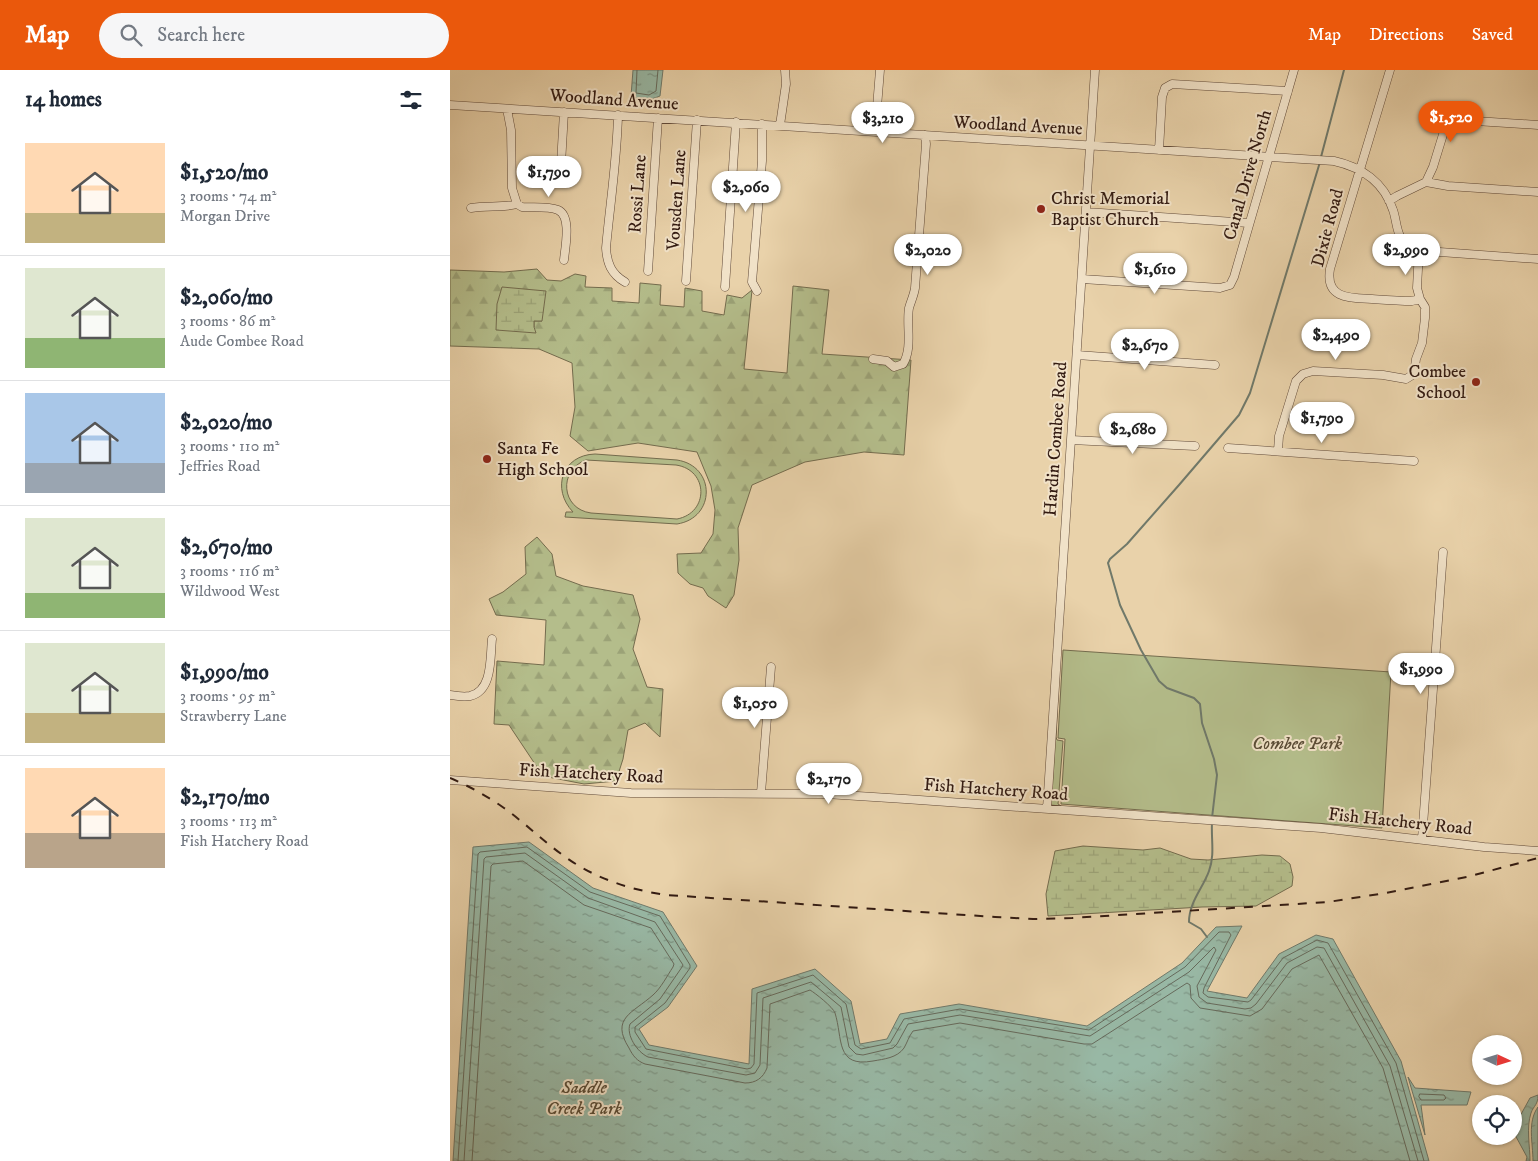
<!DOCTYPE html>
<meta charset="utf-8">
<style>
body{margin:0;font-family:"IM FELL DW Pica",serif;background:#f6f6f7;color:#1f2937;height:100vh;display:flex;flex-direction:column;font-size:19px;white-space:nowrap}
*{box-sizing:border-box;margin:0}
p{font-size:16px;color:#747a83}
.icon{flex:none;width:28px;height:28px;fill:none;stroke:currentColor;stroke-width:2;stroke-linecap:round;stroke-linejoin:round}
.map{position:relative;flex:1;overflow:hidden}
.details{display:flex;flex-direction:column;background:#fff;width:450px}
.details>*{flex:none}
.needle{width:32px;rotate:94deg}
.tools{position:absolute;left:1022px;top:965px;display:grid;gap:10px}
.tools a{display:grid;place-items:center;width:50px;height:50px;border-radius:50%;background:#fff;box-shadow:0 1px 4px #0004;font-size:25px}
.price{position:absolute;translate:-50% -42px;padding:0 11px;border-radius:18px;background:#fff;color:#222;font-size:16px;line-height:32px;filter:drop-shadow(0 1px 2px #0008)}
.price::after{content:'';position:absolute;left:50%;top:30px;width:15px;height:11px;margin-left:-8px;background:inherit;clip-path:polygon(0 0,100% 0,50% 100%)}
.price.on{background:#ea580c;color:#fff}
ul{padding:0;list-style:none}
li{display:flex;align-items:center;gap:15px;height:125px;padding:0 25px}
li+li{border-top:1px solid #e0e1e3}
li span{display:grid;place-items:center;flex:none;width:140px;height:100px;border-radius:0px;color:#555}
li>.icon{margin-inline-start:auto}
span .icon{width:60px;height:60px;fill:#fffc;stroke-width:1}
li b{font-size:21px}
h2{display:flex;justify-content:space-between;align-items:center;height:60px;padding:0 25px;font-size:21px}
header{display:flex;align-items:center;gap:30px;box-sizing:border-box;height:70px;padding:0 25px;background:#ea580c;color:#fff}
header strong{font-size:24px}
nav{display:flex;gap:28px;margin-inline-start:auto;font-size:18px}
.search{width:350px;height:45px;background:#f6f6f7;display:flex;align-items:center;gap:12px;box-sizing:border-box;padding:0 18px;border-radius:28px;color:#747a83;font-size:19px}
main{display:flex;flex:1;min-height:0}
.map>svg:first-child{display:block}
</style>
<header>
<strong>Map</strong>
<div class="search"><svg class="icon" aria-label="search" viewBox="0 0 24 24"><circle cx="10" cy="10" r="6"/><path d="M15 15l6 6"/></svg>Search here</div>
<nav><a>Map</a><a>Directions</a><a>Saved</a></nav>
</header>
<main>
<section class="details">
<h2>14 homes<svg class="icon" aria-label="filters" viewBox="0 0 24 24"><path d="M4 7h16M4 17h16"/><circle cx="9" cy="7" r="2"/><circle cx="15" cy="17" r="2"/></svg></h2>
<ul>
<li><span style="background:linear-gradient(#ffd9b3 70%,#c2b280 0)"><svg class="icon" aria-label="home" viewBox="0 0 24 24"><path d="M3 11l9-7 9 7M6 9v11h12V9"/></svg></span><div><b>$1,520/mo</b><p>3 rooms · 74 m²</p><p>Morgan Drive</p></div></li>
<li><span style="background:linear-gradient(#dfe7d0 70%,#8fb573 0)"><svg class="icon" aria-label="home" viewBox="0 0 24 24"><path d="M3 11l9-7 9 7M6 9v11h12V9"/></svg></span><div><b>$2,060/mo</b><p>3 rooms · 86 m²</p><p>Aude Combee Road</p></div></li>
<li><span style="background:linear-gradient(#a9c7e8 70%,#9aa5b1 0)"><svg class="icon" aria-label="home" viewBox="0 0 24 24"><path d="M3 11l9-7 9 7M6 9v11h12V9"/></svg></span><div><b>$2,020/mo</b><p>3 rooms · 110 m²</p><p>Jeffries Road</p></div></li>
<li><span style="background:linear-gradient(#dfe7d0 75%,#8fb573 0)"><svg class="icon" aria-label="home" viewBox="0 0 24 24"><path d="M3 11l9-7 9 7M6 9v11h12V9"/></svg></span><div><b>$2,670/mo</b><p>3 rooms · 116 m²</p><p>Wildwood West</p></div></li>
<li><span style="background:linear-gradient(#dfe7d0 70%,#c2b280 0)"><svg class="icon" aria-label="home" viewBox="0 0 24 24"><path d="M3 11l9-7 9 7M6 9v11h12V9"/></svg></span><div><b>$1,990/mo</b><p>3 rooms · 95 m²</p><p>Strawberry Lane</p></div></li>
<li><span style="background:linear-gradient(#ffd9b3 65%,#b9a48a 0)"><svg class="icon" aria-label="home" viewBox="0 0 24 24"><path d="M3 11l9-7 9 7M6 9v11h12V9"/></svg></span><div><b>$2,170/mo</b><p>3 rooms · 113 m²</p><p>Fish Hatchery Road</p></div></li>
</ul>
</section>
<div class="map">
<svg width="1088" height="1091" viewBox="0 0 1088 1091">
<defs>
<pattern id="forest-firs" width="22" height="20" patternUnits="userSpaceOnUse" patternTransform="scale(1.25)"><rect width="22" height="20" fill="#b4bd8b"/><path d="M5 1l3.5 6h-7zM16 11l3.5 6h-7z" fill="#9ba277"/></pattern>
<pattern id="wetland-marsh" width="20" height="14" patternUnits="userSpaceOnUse" patternTransform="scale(1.25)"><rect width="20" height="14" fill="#b4bd8b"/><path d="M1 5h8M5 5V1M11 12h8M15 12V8" fill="none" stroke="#9ba277"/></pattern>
<pattern id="water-ripples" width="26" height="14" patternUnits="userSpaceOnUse" patternTransform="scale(1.25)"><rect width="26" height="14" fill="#98b8a5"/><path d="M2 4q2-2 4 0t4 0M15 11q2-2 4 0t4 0" fill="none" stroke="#7d9585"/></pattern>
</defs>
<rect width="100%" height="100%" fill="#e9d2aa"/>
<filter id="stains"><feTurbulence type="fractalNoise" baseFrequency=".004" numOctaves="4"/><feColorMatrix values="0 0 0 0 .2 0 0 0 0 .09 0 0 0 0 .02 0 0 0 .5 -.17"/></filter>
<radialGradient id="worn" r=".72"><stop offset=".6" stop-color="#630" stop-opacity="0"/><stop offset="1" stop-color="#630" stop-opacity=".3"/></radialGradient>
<path fill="#b4bd8b" stroke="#746c4e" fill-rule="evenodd" d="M145,384L227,390C266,396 266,448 227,454L115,447L116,442H123C101,419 112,385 145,384ZM136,390L226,395C259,400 259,443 227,449L141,443C111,439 108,400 136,390Z
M613,580L941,602L932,758L611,734L615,669L608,668Z
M610,583L606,667L607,670L613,671L608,734L611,736H601Z"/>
<path fill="url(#forest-firs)" stroke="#746c4e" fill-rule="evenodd" d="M87,199L97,210L111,211L125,204L136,206L135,217L162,218V231L189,233L190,213L211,215L210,235L234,237L235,218L252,221V241L274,245L277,225L292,228L302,220L294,299L337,303L343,216L379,220L372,284L461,290L454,385L414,382L355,392L302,415L288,458L289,490L284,525L276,538L258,526L253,518L240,514L228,503L227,484L251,483L263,464L265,440L261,416L247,382L188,373L138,381L120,366L125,337L122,293L89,279L0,276V200L54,202ZM52,217L92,251H84V257Z
M87,467L102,484L106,506L133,516L183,525L190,549L183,579L197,617L213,619L210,667L195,653L178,660L173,689L166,711L134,714L93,706L59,655L44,654L47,591L94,595L96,550L46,545L39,529L53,522L76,504L75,477Z"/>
<path fill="url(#wetland-marsh)" stroke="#746c4e" d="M52,217L96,221L92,251H84V257L86,263L46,260L47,234Z
M633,776L693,780L710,778L741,789L758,790L812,785L830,786L840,794L843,807L842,816L806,836L752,837L598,846L596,824L605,781Z"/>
<path fill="url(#water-ripples)" stroke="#70796a" d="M183,0H213L210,26C200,30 191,32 181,26Z
M79,772L143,818L213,842L247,896L218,937L189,959L199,975L299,994L302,919L365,899L401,931L410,974L437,969L450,944L509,934L637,956L732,893L766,857L792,856L757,921L797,928L829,884L866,865L883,869L951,991L979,1091H3L23,777Z
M958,1007L965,1018L1021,1022L1017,1035H971L975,1065Z
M1088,1025C1088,1035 1084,1035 1081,1043C1076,1058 1080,1076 1080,1091H1076L1077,1087L1064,1063V1057L1080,1028Z
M1088,1037V1091H1083C1083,1073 1077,1052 1088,1037Z"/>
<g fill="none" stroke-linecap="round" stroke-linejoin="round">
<path stroke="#666a5c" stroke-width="1" d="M187,0L186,23L199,25L206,21L208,0
M970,1024L994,1025L996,1028L994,1030H971L969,1027Z
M8,1091L28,784L30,782L77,777L140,822L210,846L240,895V898L215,933L185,957V962L196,979L297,999L301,998L304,994L307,923L363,905L396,934L405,975L411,979L440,973L454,949L510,939L639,960L735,897L769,862H779L781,865L754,918L753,923L758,927L798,932L801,930L833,888L867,870L878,873L946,993L974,1091
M14,1091L34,789L36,787L75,783L138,828L205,852L233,895L232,897L210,929L180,954C176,965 187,982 198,987L296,1005L305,1003L310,995L313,928L361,912L391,937L399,977L406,984L413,985L443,978L447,974L458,954L510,945L640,966L739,902L764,877L766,880L747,916L749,927L757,933L795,939L801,938L806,934L837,893L867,877L874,878L940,996L968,1091
M22,1091L41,796L43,794L73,791L134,835L201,858L224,894L223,897C217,906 211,918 203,925C183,943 160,948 179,978C183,986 187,991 195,994L295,1013C306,1013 313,1008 317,998L320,934L360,920C365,923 383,937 385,943C393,968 385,998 423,991C434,989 447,988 454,978C457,973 459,966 463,961L510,953L634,974H642L737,913L740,915L741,928L750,938L800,946L812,939L842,899L869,885L933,998L960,1091"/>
<path stroke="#70796a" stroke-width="2" d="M871,87L894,0
M762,748L767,705L764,689L752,653L750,634L744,628L717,618L709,611L691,580L670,535L658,493L660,489L677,474L729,415L789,345L800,323L870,92
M757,867L751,859L739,852C739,832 753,818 759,801C765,785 761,769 762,753"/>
<defs>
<path id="minor" d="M940,0L880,199C875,229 900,228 922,229C936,230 949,231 962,231L970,229
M0,35L884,91C911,97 934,112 943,140C946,148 946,158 950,166C955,175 967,180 976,181L1088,189
M57,39L61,60L62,118L67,134
M168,45C167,90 160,134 156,178C157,193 161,204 175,212
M330,55L336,14L335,0
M425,62L430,0
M709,80L712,27L715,18L722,14L838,21
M110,111L114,42
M976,112L998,116L1088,122
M939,131L947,126L976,112L983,97L995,58L999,54L1010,50L1088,55
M21,138C36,135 53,138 67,134L72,137C83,138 98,136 108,140C122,146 115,178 114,190
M636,142L799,153
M198,201L208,48
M632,209L770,218L780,215L784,207L844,0
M236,211L247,50
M275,217L286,52
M307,221L302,212L312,91V54
M627,285L765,295
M423,289L437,291L444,297L453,294C463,278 456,255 459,238C461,231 464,225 465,218L476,74L475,65
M621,370L745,376
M778,378L964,391
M828,381L829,366L846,311L853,304L863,301L933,305L956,309L964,304L966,289L972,273L975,248V237L970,229L967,218L969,180
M0,625C6,626 14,627 20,626C43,621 40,587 42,569
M0,710L181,723L376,724L455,729L871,758L1034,777L1088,781
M311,723L321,597
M597,739L645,0
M972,769L993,482"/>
</defs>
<use href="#minor" stroke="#604938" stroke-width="9"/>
<use href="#minor" stroke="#f1e2c8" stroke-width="8"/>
<path stroke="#331b12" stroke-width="2" stroke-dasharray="9 9" stroke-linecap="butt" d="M0,708C19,716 37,726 54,738C75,753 93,771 114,786C144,808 180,820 217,825L545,847L583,849L622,848L878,832L936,823L1017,807L1088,788"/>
</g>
<g fill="#8f2418" stroke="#f1e2c8" stroke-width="2">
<circle cx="591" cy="139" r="5"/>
<circle cx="1026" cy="312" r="5"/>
<circle cx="37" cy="389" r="5"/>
</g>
<g text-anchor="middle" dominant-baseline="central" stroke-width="4" stroke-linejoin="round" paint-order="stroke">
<g font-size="18" fill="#331b12" stroke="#f1e2c8">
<text transform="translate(164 30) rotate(4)">Woodland Avenue</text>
<text transform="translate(568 56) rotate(3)">Woodland Avenue</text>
<text transform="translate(798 105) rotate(-74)">Canal Drive North</text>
<text transform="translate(188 124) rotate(-86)">Rossi Lane</text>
<text transform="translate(227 130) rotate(-86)">Vousden Lane</text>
<text transform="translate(878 158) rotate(-75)">Dixie Road</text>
<text transform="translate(606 369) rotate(-86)">Hardin Combee Road</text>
<text transform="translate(141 704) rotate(3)">Fish Hatchery Road</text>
<text transform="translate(546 720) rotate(4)">Fish Hatchery Road</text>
<text transform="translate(950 752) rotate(6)">Fish Hatchery Road</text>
</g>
<g font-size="18" fill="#331b12" stroke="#f1e2c8" text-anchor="start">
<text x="601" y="129">Christ Memorial<tspan x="601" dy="21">Baptist Church</tspan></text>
<text x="1016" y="302" text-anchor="end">Combee<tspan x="1016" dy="21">School</tspan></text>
<text x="47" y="379">Santa Fe<tspan x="47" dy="21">High School</tspan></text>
</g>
<g font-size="18" font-style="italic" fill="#5a4c36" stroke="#f1e2c8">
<text x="847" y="674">Combee Park</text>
<text x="134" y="1018">Saddle<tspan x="134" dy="21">Creek Park</tspan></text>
</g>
</g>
<rect width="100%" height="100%" filter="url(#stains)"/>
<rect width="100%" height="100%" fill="url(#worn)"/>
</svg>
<div class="tools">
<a><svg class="needle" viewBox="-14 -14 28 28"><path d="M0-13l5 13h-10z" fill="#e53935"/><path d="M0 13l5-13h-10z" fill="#747a83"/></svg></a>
<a><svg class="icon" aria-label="locate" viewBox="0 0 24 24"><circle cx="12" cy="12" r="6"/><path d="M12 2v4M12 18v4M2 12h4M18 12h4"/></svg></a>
</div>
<b class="price on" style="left:1001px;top:73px">$1,520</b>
<b class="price" style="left:433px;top:74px">$3,210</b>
<b class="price" style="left:99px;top:128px">$1,790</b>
<b class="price" style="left:296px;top:143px">$2,060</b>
<b class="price" style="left:478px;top:206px">$2,020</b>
<b class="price" style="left:956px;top:206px">$2,990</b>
<b class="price" style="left:705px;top:225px">$1,610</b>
<b class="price" style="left:886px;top:291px">$2,490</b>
<b class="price" style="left:695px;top:301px">$2,670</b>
<b class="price" style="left:872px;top:374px">$1,790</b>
<b class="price" style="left:683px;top:385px">$2,680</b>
<b class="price" style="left:971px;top:625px">$1,990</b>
<b class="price" style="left:305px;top:659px">$1,050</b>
<b class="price" style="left:379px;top:735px">$2,170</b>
</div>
</main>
